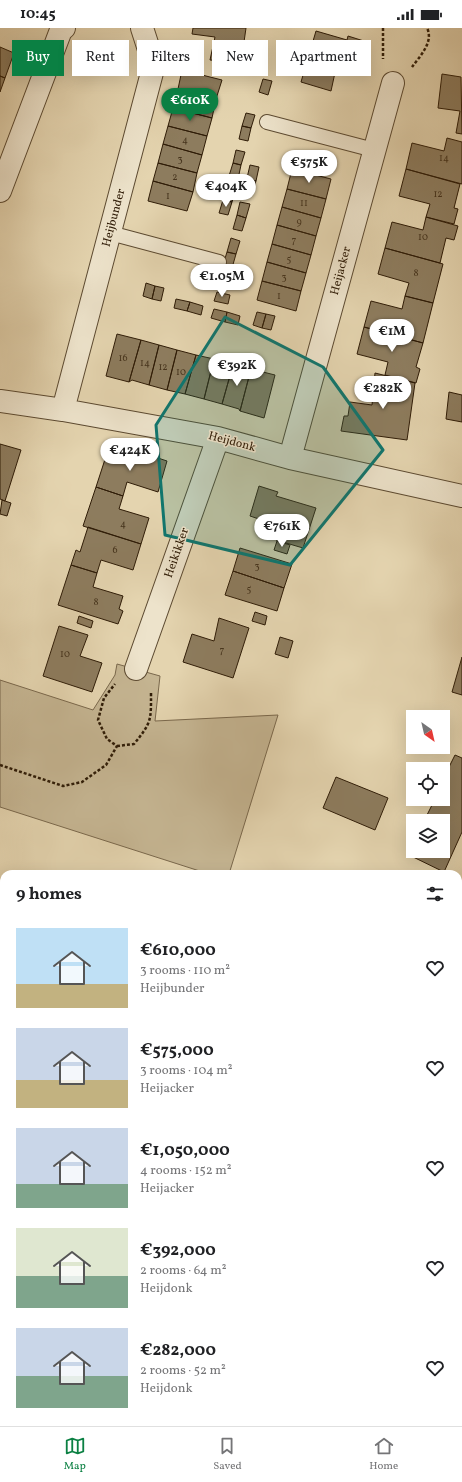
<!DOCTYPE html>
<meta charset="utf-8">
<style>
body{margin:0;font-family:Vollkorn,serif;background:#f2f2f2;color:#202124;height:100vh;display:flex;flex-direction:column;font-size:15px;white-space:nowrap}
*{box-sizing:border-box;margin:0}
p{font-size:13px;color:#757577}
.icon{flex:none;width:22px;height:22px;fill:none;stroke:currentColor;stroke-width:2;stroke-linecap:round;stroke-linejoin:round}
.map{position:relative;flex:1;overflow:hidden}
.panel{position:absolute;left:0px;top:842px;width:462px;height:556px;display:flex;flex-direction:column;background:#fff;border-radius:12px 12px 0 0;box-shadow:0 4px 16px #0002}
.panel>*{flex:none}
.top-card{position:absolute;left:12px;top:12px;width:438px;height:36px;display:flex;gap:8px}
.needle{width:26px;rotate:146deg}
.fabs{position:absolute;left:406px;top:682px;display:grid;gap:8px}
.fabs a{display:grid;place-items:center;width:44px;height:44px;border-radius:0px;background:#fff;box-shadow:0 4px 16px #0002;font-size:20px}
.price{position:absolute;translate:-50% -34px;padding:0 9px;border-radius:14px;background:#fff;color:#222;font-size:13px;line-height:26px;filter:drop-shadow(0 1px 2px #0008)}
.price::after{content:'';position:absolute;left:50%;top:24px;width:12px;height:9px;margin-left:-6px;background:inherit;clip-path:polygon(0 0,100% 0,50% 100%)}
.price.on{background:#0b8043;color:#fff}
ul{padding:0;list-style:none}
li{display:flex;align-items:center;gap:12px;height:100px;padding:0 16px}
li span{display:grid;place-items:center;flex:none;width:112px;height:80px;border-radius:0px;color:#555}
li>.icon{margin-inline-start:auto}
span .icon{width:48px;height:48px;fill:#fffc;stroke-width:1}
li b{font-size:17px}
h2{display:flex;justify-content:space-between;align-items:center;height:48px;padding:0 16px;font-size:17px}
.pill{padding:0 14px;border-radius:0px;background:#fff;box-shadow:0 4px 16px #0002;font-size:14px;line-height:36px}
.pill.on{background:#0b8043;color:#fff}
.status{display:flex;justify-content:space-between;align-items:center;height:28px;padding:0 20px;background:#fff;direction:ltr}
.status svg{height:11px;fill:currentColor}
.tabs{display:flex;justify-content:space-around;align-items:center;height:56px;border-top:1px solid #e0e0e0;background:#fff;font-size:11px;color:#757577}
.tabs a{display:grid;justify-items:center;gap:2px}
.tabs .on{color:#0b8043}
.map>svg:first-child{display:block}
</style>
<div class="status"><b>10:45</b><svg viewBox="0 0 49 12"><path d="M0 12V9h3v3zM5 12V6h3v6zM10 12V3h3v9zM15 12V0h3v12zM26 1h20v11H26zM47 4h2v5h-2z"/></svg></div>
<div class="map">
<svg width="462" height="1398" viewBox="0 0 462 1398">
<rect width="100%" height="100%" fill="#e4d4af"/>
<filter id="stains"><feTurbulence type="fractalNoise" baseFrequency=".005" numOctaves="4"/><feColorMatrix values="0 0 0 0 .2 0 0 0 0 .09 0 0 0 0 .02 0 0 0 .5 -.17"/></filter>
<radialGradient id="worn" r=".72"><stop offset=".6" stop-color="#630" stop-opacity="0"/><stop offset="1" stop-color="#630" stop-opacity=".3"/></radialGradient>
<path fill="#c5b592" stroke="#7a684c" d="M117,636L160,648L155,693L278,687L229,846H209L0,779V652L93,682L115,647Z"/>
<path fill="#8d7c5e" stroke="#2f1c07" d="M193,0H246L241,35L210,32L215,9L192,6Z
M316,3L347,12L348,8L367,14L357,46L336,40L331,63L301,54Z
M0,19L14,25L5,50L0,48Z
M182,42L222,52L216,71L178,61Z
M442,46L461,49L462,106L456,105L460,83L438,80Z
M0,48L5,50L0,64Z
M263,51L272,53L268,67L259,64Z
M178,61L216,71L212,90L173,80Z
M173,80L212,90L207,108L168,98Z
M246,85L255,87L251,100L242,98Z
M168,98L207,108L202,127L163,116Z
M242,98L251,100L248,113L239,111Z
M447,110L462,114V156L406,141L412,115L444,123Z
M163,116L202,127L197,145L158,135Z
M236,122L245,124L241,137L233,135Z
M158,135L197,145L193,164L153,153Z
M233,135L241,137L238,151L229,148Z
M250,137L259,139L256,153L247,150Z
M292,141L331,151L326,171L287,161Z
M406,141L460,156L454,180L458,181L454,196L426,189L430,176L399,168Z
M247,150L256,153L252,166L243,163Z
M153,153L193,164L187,183L148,173Z
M226,158L236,161L232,174L223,172Z
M287,161L326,171L321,190L282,179Z
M223,172L232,174L228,187L219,185Z
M240,174L250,176L246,190L237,187Z
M282,179L321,190L316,208L277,197Z
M237,187L246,190L242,203L233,201Z
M426,189L458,198L454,212L446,210L440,235L385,220L392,194L423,202Z
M277,197L316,208L311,227L272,216Z
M231,210L240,213L236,226L227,224Z
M272,216L311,227L306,245L267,234Z
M385,220L443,236L433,275L405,268L409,255L378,246Z
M227,224L236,226L232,240L223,237Z
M267,234L306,245L301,263L262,253Z
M262,253L301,263L296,283L257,272Z
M146,255L155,258L152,271L143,268Z
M155,258L164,260L161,273L152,271Z
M217,264L230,267L228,276L214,273Z
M405,268L433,275L423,315L364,299L371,273L402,281Z
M176,271L190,274L187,283L174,280Z
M190,274L203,278L201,287L187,283Z
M214,281L227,284L225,294L211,290Z
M227,284L240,288L238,297L225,294Z
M257,284L266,286L262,300L253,297Z
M266,286L275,288L271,302L262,300Z
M364,299L423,315L416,339L420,341L416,355L385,347L388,334L357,326Z
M117,306L141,312L129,354L106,348Z
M141,312L159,317L149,357L132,352L129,354Z
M159,317L177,322L167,362L149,357Z
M177,322L196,327L185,366L167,362Z
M196,327L214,331L204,371L185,366Z
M214,331L233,337L222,376L204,371Z
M233,337L251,341L240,383L239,381L222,376Z
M251,341L275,347L264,390L240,383Z
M375,345L415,355L407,412L341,403L344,388H348L350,374L372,377Z
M449,364L462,367V394L446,391Z
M0,416L21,422L5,473L0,471Z
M109,419L148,431L149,427L167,433L158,464L127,454L123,468L96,459Z
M259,458L278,464L276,468L316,480L303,520L276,512L280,498L250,488Z
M96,459L123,468L119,481L149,490L141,516L83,498Z
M2,472L11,475L7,488L0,486Z
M88,499L141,516L133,542L101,532L97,545L71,537L76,522L80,524Z
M277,513L290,517L287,526L274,522Z
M240,520L292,536L284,560L233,543Z
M71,537L97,545L93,559L123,568L119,581L123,583L118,596L58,577Z
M233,543L284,560L277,583L225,567Z
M255,584L267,588L265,597L252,593Z
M79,588L93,593L91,600L77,595Z
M219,590L249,600L233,650L183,634L192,606L214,613Z
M59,598L88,607L80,628L102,635L92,664L43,648Z
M280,609L293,613L288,630L275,626Z
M462,629V667L452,664Z
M455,727L462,730V804L444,844L409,827L413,818V823H443V793H424L433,775L428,773L429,771H443V751Z
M336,749L388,770L375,802L323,780Z
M461,1132H462V1173L458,1172V1140Z
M459,1365L462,1366V1393L458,1392Z"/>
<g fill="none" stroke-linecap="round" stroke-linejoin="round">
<defs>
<path id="service" d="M267,94L374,122
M110,205L219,234"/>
<path id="minor" d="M0,163L61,2L64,0
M0,373L63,382L218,410L290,430L462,468
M63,382L154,37L142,0
M290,430L393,55
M136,641L218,410
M458,980L462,967
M458,1199L462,1200
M458,1296L462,1297
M339,1398L340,1394"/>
</defs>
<use href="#service" stroke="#5c4a31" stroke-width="16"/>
<use href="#minor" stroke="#5c4a31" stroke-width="24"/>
<path stroke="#2f1c07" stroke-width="2.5" stroke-dasharray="3 2" stroke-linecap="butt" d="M383,0V31
M412,39C420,28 434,14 427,0
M117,718L134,716C152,694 151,692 151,664
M0,737L63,758L82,754L106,737L117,718L107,711L98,692L104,670L115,656"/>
<use href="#service" stroke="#ede3cb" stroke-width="14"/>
<use href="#minor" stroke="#ede3cb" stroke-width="22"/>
</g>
<path fill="#0f766e" fill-opacity="0.2" stroke="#0f766e" stroke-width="3" stroke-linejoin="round" d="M225,289L323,339L383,422L290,537L165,507L156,397Z"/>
<g text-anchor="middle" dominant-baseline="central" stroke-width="3" stroke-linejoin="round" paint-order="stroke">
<g font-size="10" fill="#46341d">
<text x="185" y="112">4</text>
<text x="444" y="130">14</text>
<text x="180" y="131">3</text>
<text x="175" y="149">2</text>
<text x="438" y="166">12</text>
<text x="168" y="168">1</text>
<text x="304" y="175">11</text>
<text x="299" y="194">9</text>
<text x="423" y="209">10</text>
<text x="294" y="212">7</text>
<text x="289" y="231">5</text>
<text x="416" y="245">8</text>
<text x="284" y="249">3</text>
<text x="279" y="268">1</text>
<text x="123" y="330">16</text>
<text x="145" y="335">14</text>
<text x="163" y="339">12</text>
<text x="181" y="344">10</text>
<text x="123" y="496">4</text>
<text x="115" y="522">6</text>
<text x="257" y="538">3</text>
<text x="249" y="561">5</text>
<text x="96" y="574">8</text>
<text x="222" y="622">7</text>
<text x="65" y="626">10</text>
</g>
<g font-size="12" fill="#2f1c07" stroke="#ede3cb">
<text transform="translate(114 190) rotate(-75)">Heijbunder</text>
<text transform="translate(341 243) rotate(-75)">Heijacker</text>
<text transform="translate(232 414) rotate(15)">Heijdonk</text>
<text transform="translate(177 525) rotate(-71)">Heikikker</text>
</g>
</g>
<rect width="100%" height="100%" filter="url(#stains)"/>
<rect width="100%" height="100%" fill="url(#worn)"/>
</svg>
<div class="fabs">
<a><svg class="needle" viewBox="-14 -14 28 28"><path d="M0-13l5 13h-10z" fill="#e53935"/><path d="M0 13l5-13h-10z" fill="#757577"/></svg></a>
<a><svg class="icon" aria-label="locate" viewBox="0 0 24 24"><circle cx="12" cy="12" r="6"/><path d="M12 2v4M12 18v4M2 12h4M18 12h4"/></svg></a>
<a><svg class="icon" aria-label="layers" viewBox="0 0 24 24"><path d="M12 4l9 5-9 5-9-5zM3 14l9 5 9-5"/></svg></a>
</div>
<b class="price on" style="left:190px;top:94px">€610K</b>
<b class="price" style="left:309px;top:156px">€575K</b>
<b class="price" style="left:226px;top:180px">€404K</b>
<b class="price" style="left:222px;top:270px">€1.05M</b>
<b class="price" style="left:392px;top:325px">€1M</b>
<b class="price" style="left:237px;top:359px">€392K</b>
<b class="price" style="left:383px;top:382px">€282K</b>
<b class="price" style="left:130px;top:444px">€424K</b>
<b class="price" style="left:282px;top:520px">€761K</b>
<div class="top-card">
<a class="pill on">Buy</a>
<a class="pill">Rent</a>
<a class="pill">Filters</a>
<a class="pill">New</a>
<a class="pill">Apartment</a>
</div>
<section class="panel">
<h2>9 homes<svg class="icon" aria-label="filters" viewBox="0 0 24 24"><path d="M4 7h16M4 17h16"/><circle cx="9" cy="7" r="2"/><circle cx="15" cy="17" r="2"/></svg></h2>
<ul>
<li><span style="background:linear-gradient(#bfe0f5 70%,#c2b280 0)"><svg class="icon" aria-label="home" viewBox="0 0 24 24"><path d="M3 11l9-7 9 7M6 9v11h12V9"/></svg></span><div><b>€610,000</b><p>3 rooms · 110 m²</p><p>Heijbunder</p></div><svg class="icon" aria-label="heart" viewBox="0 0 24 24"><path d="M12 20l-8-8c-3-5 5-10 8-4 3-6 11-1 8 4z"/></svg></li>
<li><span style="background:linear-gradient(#c9d6e8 65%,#c2b280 0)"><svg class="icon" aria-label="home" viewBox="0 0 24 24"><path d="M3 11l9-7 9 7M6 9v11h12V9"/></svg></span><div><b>€575,000</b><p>3 rooms · 104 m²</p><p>Heijacker</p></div><svg class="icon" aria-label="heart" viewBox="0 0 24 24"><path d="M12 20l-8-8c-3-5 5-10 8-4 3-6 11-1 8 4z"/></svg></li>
<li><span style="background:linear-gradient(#c9d6e8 70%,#7fa58c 0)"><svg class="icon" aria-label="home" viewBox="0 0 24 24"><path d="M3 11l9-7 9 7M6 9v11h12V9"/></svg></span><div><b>€1,050,000</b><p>4 rooms · 152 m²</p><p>Heijacker</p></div><svg class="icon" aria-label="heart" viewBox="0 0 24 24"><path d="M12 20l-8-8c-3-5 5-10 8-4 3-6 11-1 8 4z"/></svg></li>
<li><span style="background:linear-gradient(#dfe7d0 60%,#7fa58c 0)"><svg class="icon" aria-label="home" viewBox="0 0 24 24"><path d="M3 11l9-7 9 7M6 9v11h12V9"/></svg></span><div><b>€392,000</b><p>2 rooms · 64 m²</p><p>Heijdonk</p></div><svg class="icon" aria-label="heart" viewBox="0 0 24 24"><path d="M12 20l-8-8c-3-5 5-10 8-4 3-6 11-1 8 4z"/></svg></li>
<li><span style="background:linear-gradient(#c9d6e8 60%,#7fa58c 0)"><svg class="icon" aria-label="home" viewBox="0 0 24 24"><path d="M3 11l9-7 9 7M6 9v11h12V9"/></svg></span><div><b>€282,000</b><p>2 rooms · 52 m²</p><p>Heijdonk</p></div><svg class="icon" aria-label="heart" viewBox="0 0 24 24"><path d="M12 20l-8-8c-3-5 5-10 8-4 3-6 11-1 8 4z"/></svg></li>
</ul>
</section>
</div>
<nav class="tabs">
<a class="on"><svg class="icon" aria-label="map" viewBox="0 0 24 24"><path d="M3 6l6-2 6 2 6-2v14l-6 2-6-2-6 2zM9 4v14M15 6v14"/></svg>Map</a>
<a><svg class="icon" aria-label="saved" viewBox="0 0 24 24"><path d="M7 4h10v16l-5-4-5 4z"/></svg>Saved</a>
<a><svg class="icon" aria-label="home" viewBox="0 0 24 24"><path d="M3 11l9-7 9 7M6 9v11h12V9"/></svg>Home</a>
</nav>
